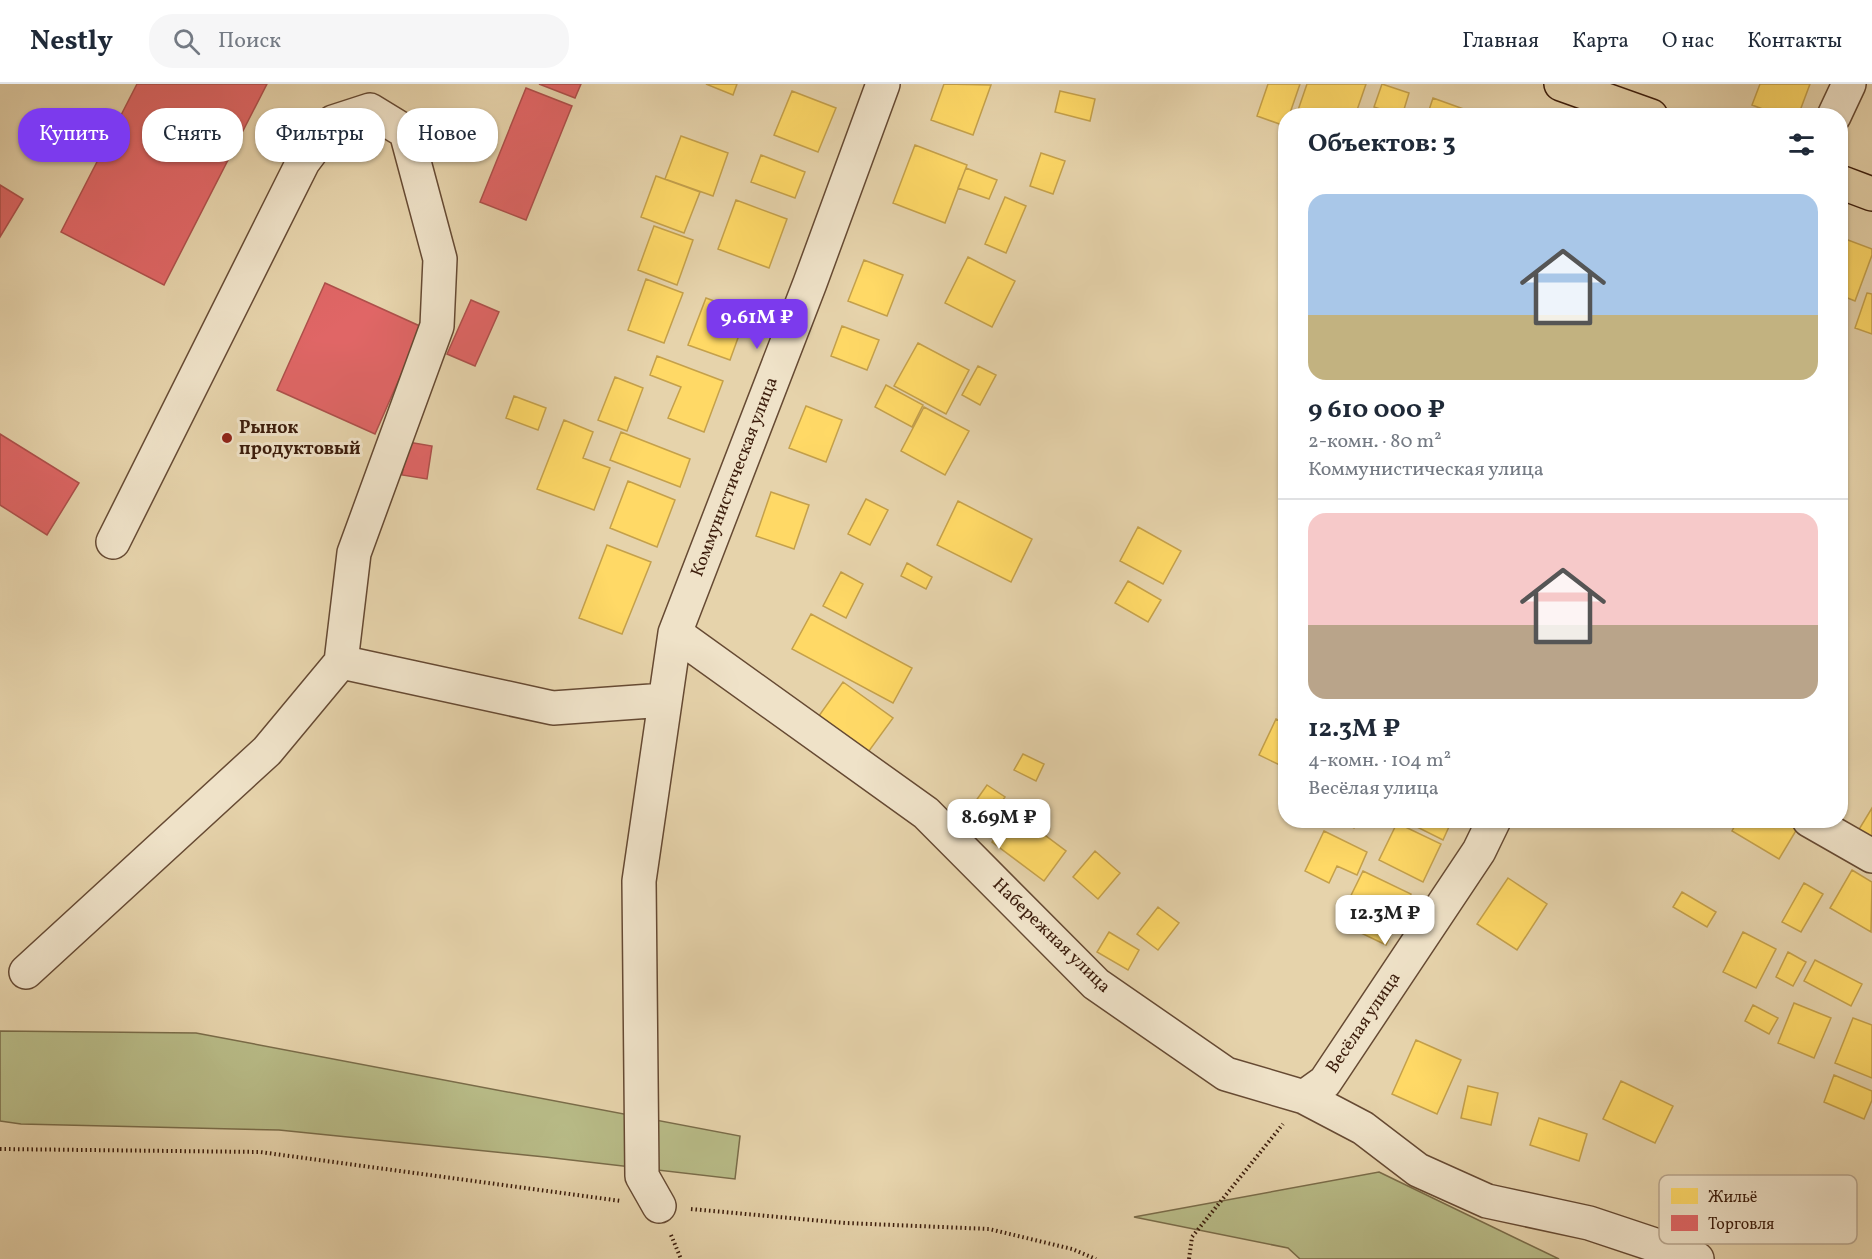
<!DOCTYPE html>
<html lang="ru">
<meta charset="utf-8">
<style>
body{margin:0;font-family:Vollkorn,serif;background:#f6f6f7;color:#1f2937;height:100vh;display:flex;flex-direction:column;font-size:22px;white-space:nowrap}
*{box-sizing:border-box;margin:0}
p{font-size:20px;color:#747a83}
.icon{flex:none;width:33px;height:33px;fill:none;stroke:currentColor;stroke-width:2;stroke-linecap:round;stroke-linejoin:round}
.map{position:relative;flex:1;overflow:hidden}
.drawer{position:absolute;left:1278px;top:24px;width:570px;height:720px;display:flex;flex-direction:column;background:#fff;border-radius:24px;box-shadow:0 2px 4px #0004}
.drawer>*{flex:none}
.guide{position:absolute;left:18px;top:24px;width:570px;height:54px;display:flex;gap:12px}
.price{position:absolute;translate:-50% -51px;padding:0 14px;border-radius:12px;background:#fff;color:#222;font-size:20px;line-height:39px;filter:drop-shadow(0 2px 3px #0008)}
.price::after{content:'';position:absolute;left:50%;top:36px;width:18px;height:14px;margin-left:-9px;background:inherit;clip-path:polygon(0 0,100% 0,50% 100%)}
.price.current{background:#7c3aed;color:#fff}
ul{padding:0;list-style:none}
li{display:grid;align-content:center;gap:12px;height:318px;padding:0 30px}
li+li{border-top:2px solid #e0e1e3}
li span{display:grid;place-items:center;height:186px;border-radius:18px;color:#555}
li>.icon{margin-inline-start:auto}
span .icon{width:108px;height:108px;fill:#fffc;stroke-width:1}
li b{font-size:26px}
h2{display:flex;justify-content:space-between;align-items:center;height:72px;padding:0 30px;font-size:26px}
.tag{padding:0 21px;border-radius:24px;background:#fff;box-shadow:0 2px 4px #0004;font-size:21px;line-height:54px}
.tag.current{background:#7c3aed;color:#fff}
header{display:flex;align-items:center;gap:36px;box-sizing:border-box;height:84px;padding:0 30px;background:#fff;border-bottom:2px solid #e0e1e3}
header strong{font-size:28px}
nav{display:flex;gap:33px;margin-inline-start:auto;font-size:21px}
.search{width:420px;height:54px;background:#f6f6f7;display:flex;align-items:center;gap:15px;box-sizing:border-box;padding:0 21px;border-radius:24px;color:#747a83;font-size:22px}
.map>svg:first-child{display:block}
</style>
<header>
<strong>Nestly</strong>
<div class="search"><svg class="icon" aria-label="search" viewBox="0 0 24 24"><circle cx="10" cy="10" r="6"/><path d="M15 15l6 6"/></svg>Поиск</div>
<nav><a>Главная</a><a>Карта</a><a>О нас</a><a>Контакты</a></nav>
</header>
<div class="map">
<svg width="1872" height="1175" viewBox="0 0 1872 1175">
<rect width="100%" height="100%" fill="#e6d3ab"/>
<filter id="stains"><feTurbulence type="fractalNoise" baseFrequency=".00333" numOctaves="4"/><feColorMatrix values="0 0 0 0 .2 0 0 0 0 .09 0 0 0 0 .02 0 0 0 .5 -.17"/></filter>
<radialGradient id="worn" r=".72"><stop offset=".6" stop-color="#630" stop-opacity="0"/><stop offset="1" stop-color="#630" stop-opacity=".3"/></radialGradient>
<path fill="#b8bb87" stroke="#7a6c49" stroke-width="1.5" d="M0,947L196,949L740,1052L735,1095L545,1073L279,1046L21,1040L0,1037Z
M1379,1088L1559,1175H1300L1288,1164L1134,1133Z"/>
<path fill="#ffd966" stroke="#c4a04b" stroke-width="1.5" d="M706,0H737L733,11Z
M944,0L991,1L973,51L931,36Z
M1268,0H1300L1289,32H1286L1285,42L1257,32Z
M1307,0H1366L1355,32H1296Z
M1382,0L1409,9L1402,32L1374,23Z
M1760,0H1810L1798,32H1781L1752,21Z
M792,7L836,24L818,68L774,51Z
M1060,7L1095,15L1090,37L1055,28Z
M1433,14L1483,32H1427Z
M681,52L728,69L713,112L665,95Z
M915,61L967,81L945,139L893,119Z
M1041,69L1065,77L1053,110L1030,102Z
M761,71L805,88L795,114L751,98Z
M966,84L997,96L989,115L958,104Z
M656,92L700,108L684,149L641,133Z
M1005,113L1026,122L1006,169L985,160Z
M736,116L787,135L769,184L718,165Z
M654,142L693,156L677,201L638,186Z
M1840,153L1872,165V171L1855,217L1840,211Z
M968,173L1015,197L992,243L945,219Z
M864,176L903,191L887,232L848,217Z
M646,195L683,209L664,259L628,246Z
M1867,209L1872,210V250L1855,244Z
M706,214L747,229L730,276L688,261Z
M842,242L879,256L867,286L831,272Z
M918,259L969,286L946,330L894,302Z
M657,272L723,297L704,348L668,334L681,303L650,291Z
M978,282L996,291L980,321L962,311Z
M615,293L643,304L627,347L598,336Z
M886,301L923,321L912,343L875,323Z
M514,312L546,324L538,346L506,334Z
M806,322L842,336L826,378L789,364Z
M924,323L969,347L945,391L901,367Z
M564,336L593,348L583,374L610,384L594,426L537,405Z
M621,348L690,375L680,403L610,376Z
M628,397L675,416L657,463L610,444Z
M771,408L809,421L794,465L756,452Z
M866,415L888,426L870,461L848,450Z
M958,417L1032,455L1011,498L937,461Z
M1138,443L1181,467L1163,500L1120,477Z
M607,461L651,478L622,550L579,534Z
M907,479L932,493L926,505L901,492Z
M841,488L863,500L846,534L823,522Z
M1128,497L1161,516L1148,538L1115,519Z
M811,530L912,584L893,619L792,565Z
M843,598L893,634L866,671L816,636Z
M1276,635L1286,640V684L1259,671Z
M1023,670L1044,680L1036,697L1014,686Z
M987,701L1005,713L979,750L961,738Z
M1872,724V755L1858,747Z
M1014,728L1066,767L1044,797L992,758Z
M1339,736H1357L1354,744Z
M1403,736H1452L1443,756Z
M1738,736H1794L1800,740L1779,775L1732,747Z
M1397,739L1441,760L1423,798L1379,776Z
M1324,747L1367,768L1357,791L1337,782L1329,799L1305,787Z
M1095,767L1120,789L1098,815L1073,793Z
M1852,786L1872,798L1871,848L1830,824Z
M1363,787L1411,810L1386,861L1338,838Z
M1508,794L1547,820L1517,866L1477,840Z
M1804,799L1823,810L1801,848L1782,838Z
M1682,808L1716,828L1707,843L1673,823Z
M1158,823L1179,839L1158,866L1137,850Z
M1109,848L1139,866L1128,886L1097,868Z
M1743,848L1776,865L1756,904L1723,888Z
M1788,868L1806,878L1793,902L1776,893Z
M1815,876L1862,900L1851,922L1804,897Z
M1794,919L1831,934L1814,974L1778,959Z
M1753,921L1778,934L1769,950L1745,937Z
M1853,934L1872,941V994L1835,979Z
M1416,956L1461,976L1437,1030L1392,1010Z
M1834,991L1872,1007V1016L1864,1035L1824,1018Z
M1621,997L1673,1022L1655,1059L1603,1035Z
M1468,1002L1498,1009L1491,1041L1461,1034Z
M1539,1034L1587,1050L1579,1077L1530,1061Z"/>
<path fill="#e06666" stroke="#ae504b" stroke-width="1.5" d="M137,0H267L164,201L61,148Z
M539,0H581L575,14Z
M526,4L572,22L526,136L480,118Z
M0,101L23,115L0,153Z
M325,199L422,243L375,350L277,306Z
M471,216L499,228L475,282L447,270Z
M0,350L79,399L47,451L0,421Z
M408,358L432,362L427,395L402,391Z"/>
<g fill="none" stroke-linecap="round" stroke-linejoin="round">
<defs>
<path id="minor" d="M1834,32L1849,0
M113,458L303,78L333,38L370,26L406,48L440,175L437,242L354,469L341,578L553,624L665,616
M675,549L926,729L1096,900L1226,990L1304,1013L1363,1044L1418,1086L1487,1117L1589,1139L1697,1175
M1809,736L1872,772
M26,888L267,667L341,578
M1304,1013L1325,998L1479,767L1494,736
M659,1122L642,1092L639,797L675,549L810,199L883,0"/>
<path id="major" d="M1561,0L1651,32
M1840,98L1872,110"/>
</defs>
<use href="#minor" stroke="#664a33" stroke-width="36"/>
<use href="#major" stroke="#3b1c0b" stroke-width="36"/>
<path stroke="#3b1c0b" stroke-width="4" stroke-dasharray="1.5 3" stroke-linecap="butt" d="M0,1065L260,1068L621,1117
M691,1125L845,1139L989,1145L1072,1165L1096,1175
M671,1151L681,1175
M1189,1175L1192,1153L1283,1040"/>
<use href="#minor" stroke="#efe2c8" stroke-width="33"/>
<use href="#major" stroke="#e6d3ab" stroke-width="33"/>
</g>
<circle fill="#8f2418" stroke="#efe2c8" stroke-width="2" cx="227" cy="354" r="6"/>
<g text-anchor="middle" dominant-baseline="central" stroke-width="6" stroke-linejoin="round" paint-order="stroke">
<g font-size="18" font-weight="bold" fill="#3b1c0b" stroke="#efe2c8" text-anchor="start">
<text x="239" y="344">Рынок<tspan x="239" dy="21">продуктовый</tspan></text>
</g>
<g font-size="18" fill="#3b1c0b" stroke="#efe2c8">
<text transform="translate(735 393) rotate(-69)">Коммунистическая улица</text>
<text transform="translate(1051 852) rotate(44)">Набережная улица</text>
<text transform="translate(1364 939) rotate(-56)">Весёлая улица</text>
</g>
</g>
<rect x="1659" y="1091" width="198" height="69" rx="9" fill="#efe2c8" stroke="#b9a78f" stroke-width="1.5"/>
<rect x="1671" y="1104" width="27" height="16" fill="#ffd966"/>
<rect x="1671" y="1131" width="27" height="16" fill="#e06666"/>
<g font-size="16" fill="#3b1c0b">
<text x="1708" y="1118">Жильё</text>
<text x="1708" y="1145">Торговля</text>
</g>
<rect width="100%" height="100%" filter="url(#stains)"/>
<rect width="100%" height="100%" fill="url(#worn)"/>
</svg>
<b class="price current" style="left:757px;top:266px">9.61M ₽</b>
<b class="price" style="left:999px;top:766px">8.69M ₽</b>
<b class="price" style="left:1385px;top:862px">12.3M ₽</b>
<div class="guide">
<a class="tag current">Купить</a>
<a class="tag">Снять</a>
<a class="tag">Фильтры</a>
<a class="tag">Новое</a>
</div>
<section class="drawer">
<h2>Объектов: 3<svg class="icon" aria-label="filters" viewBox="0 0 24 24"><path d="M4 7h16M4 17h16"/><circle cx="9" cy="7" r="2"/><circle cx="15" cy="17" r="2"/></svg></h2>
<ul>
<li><span style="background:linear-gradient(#a9c7e8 65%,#c2b280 0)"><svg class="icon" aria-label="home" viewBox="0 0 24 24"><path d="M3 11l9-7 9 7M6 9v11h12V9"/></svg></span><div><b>9 610 000 ₽</b><p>2-комн. · 80 m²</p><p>Коммунистическая улица</p></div></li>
<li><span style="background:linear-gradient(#f6c9c9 60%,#b9a48a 0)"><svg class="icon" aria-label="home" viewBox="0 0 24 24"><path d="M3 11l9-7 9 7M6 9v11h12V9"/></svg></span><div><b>12.3M ₽</b><p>4-комн. · 104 m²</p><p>Весёлая улица</p></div></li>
</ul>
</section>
</div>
